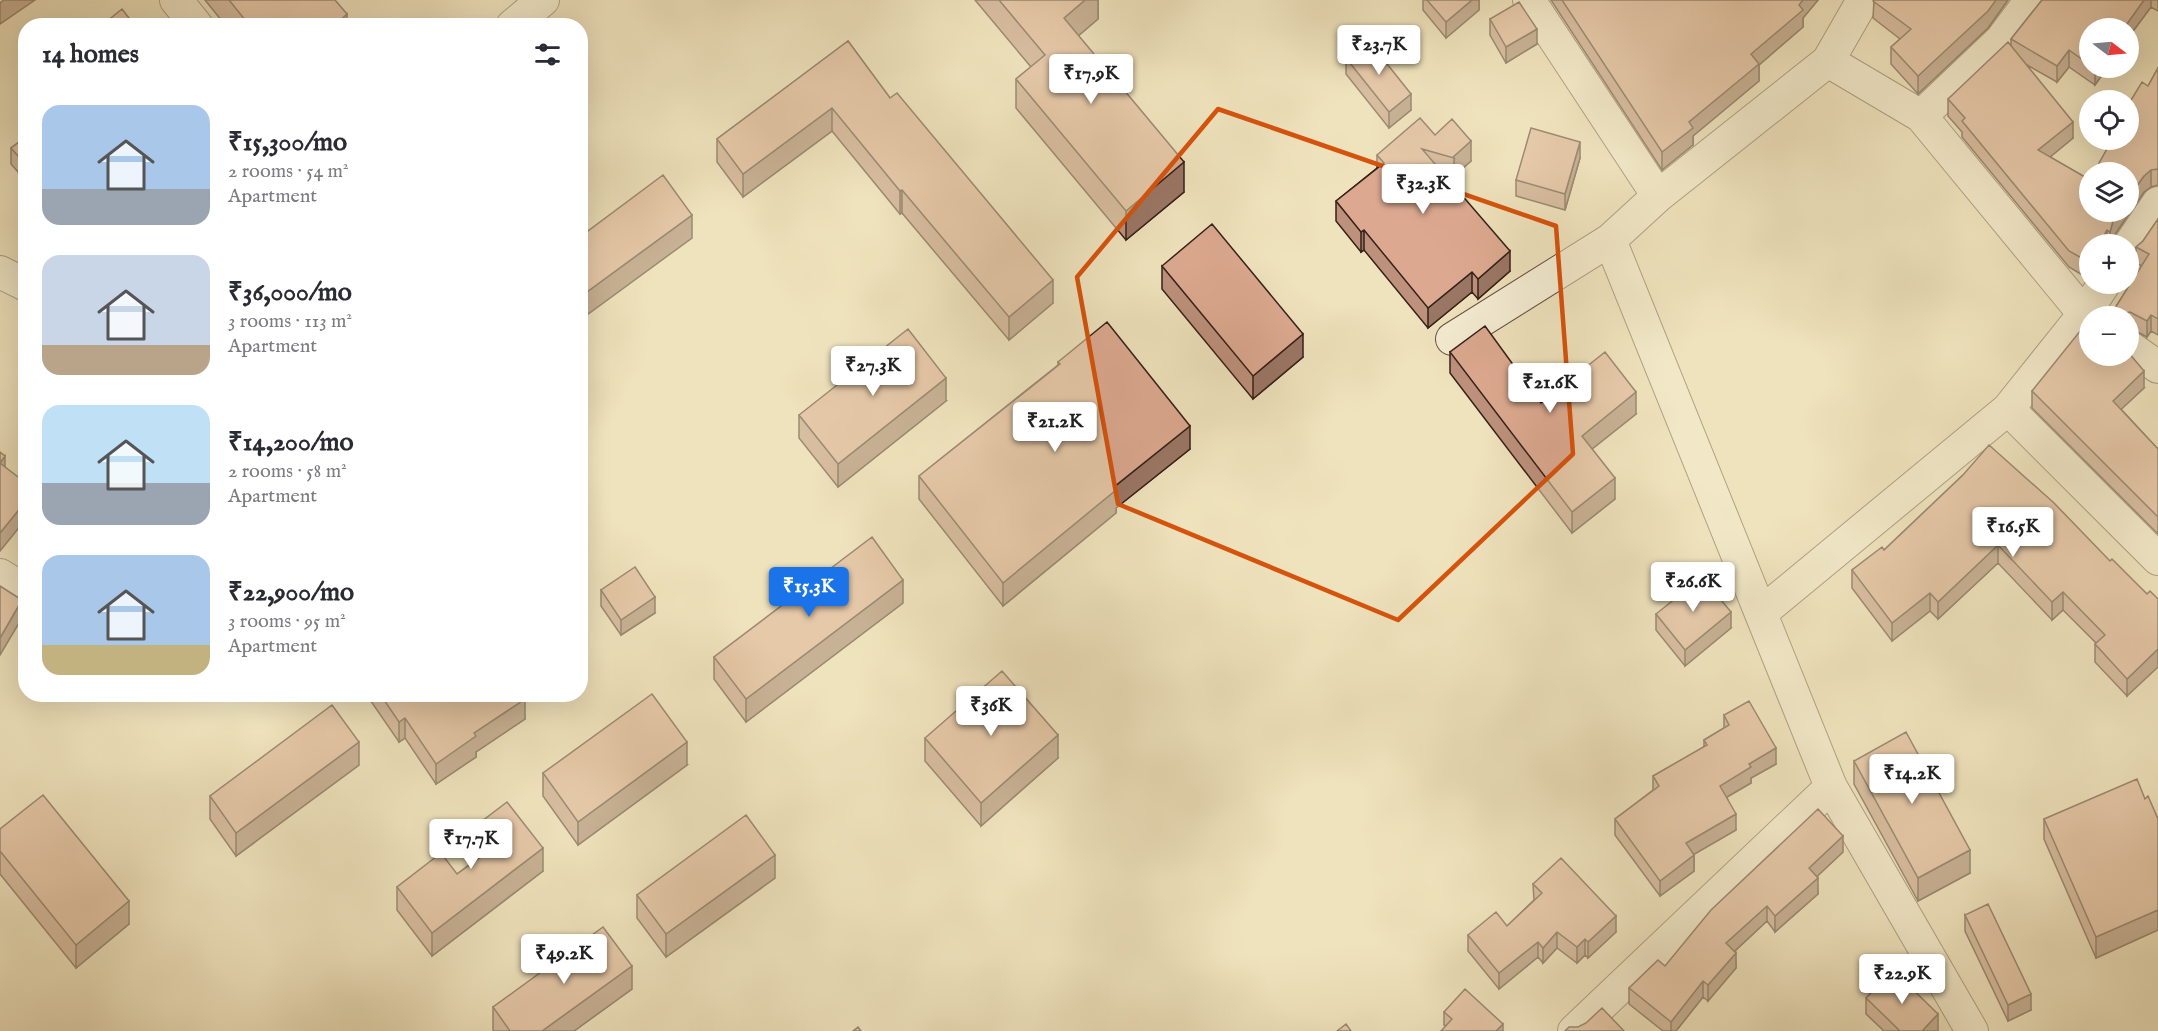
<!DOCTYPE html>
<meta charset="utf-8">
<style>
body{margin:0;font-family:"IM FELL English",serif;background:#f7f7f7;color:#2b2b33;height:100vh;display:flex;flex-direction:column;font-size:22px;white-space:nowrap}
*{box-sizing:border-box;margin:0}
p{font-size:20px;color:#7c7c81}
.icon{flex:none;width:33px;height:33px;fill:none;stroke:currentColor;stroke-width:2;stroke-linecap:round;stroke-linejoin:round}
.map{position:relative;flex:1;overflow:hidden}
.sheet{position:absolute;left:18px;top:18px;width:570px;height:684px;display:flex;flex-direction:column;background:#fff;border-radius:24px;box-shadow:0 6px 24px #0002}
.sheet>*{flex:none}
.needle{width:39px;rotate:106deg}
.controls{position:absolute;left:2079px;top:18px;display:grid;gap:12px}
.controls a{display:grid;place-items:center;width:60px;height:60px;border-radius:50%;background:#fff;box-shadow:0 6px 24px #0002;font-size:30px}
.price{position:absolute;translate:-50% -51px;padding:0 14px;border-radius:6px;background:#fff;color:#222;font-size:20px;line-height:39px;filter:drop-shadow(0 2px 3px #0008)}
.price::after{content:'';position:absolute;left:50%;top:36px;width:18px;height:14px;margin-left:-9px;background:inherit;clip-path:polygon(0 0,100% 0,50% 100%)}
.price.current{background:#1a73e8;color:#fff}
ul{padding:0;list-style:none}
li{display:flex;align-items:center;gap:18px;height:150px;padding:0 24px}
li span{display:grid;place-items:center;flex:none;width:168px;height:120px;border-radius:18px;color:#555}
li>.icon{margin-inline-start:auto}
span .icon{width:72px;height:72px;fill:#fffc;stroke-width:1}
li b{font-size:26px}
h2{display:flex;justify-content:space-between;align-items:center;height:72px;padding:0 24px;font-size:26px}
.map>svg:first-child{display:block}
</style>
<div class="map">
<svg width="2158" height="1031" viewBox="0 0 2158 1031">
<rect width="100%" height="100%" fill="#efe3bd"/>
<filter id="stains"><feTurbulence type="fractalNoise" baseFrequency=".00333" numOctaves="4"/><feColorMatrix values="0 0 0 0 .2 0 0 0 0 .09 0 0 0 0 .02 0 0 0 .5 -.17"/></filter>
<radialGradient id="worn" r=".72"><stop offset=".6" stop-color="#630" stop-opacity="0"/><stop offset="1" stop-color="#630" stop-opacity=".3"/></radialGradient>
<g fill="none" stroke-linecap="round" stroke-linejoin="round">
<defs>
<path id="minor" d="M176,0L197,26
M1529,0L1658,196
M512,26L543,0
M1921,116L2001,40L2031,0
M1610,240L1831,787L1972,1031
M2128,247L2158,203
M0,272L26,285
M2090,318L2084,314L2104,284
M1452,339L1610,240L1658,196L1828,61L1863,0
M2128,346L2158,367
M2008,409L2158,559
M0,575L26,591
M1761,613L2008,409L2084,314L1921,116L1828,61
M1574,1031L1831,787"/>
</defs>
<use href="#minor" stroke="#645242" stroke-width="34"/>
<use href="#minor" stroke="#f5edd4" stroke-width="32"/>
</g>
<path fill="#bd917c" stroke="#352119" stroke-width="1.5" d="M205,0H335L347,26H226Z
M975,0H1098V19L1078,36L1184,192L1126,240L1016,108V79L1031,67Z
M1423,0H1479V10L1446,38L1423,10Z
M1551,0H1818L1803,18V27L1759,65V81L1693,136V145L1662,170Z
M1874,0H2008L1988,28L1918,94L1891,64V47L1900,39L1873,18Z
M2042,0H2158V11L2151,7L2128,38V28H2090V68H2107L2095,85L2069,67L2057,82L2027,65L2073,138L2050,157L2090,180L2109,146V140H2128L2148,86L2158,68V185L2151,187L2144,192L2113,237L2111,244H2090L2087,278L2069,267L1962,137V132L1948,116V99L2011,45V39Z
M1490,19L1537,44L1506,63L1490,35Z
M848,41L890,98L1053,303L1009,340L902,213L900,214L832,131L743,197L717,162V139Z
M1346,58L1411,110L1389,128L1346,74Z
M1435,135L1471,161L1454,176V178L1445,176L1510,271L1478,299L1472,292L1428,328L1364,250L1361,252L1336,221V201L1377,168V155Z
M26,137V181L11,164V148Z
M1580,158L1565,210L1516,196V180Z
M2158,219V335L2151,331L2147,337L2130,328H2128V316H2110L2142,266L2136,263V247L2143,241Z
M1162,266L1303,357L1253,399L1162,289Z
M1450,352L1541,403L1636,414L1592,449L1615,499L1572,533L1450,373Z
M1058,362L1190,449L1116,508V513L1003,606L919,499V476L1058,365Z
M2144,388L2121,409L2158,449V534L2032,408V391Z
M946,401L838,487L799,438V415Z
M1963,475L2110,561L2147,594L2127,696L2095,662V644L2096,643L2063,610L2052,620L1998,563L1938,619L1930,611L1892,641L1852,588V570L1884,550Z
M601,590L655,613L621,635L601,606Z
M903,603L746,722L714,679V657Z
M1656,614L1731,628L1685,666L1656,630Z
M366,694H522L525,719L476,752V757L436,784L405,738L399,742Z
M1724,715L1776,764L1751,778V783L1727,797L1736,830L1694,854V871L1660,896L1615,835V819L1653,790V776L1704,747V740L1724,728Z
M925,738L1058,758L981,826L925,761Z
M1854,761L1970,873L1918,901L1854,784Z
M359,765L236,856L210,819V796Z
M687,765L578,845L543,796V773Z
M2145,799L2158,819V930L2096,958L2044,839V819Z
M473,828L543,871L432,956L397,910V887L457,874L478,858L473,851Z
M0,829L129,924L76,968L0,874Z
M1843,852L1816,877L1818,894L1775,932L1767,921L1735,951L1736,968L1708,1001L1703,997L1676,1031H1663L1629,1004V988L1665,966Z
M775,878L666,957L637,918V895Z
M1533,884L1616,932L1588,958L1585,955L1577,963L1557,948L1543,963L1538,957L1499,989L1468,951V935L1507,926L1534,900Z
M1965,915L2031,1010L2008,1021L1965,931Z
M632,989L574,1031H494L493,1030V1007Z
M1866,998L1938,1030V1031H1884L1866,1014Z
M1444,1012L1503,1031L1446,1026L1444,1025Z"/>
<path fill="#9a7665" stroke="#352119" stroke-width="1.5" d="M4,0H35L0,24V3Z
M1085,0H1098V19L1064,48V18Z
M1472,0H1479V10L1446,38V22Z
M1803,0H1818L1803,18V27L1759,65V81L1693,136V145L1662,170V152L1689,122L1751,54Z
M1996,0H2008L1988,28L1918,94V76Z
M2144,0H2151V7L2128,38V28H2124Z
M347,14V26H334Z
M1537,29V44L1506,63V47Z
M2069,50V67L2057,82V66Z
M2096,68H2107L2095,85V69Z
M1411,94V110L1389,128V112Z
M832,108V131L743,197V174Z
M2073,122V138L2038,167V150Z
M1471,141V161L1454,176V158L1453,157Z
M1580,142V158L1565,210V194Z
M1184,162V192L1126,240V211Z
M2151,170V187L2144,192L2113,237L2111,244H2110V232L2113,221L2119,212H2128V198L2144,176Z
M902,190V213L900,214V191Z
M692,215V238L580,320V297Z
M1364,230V250L1361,252V232Z
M2107,230V244H2099Z
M1510,251V271L1478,299V279Z
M2090,258V274L2087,278V261Z
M1472,272V292L1428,328V308Z
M1053,280V303L1009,340V317Z
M2151,315V331L2147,337V321Z
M1303,334V357L1253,399V376Z
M2144,371V388L2113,417V401Z
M946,378V401L838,487V464Z
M1636,392V414L1582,457V436Z
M1190,426V449L1116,508V513L1003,606V583L1114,487Z
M5,456V474L0,463Z
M1615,478V499L1572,533V512Z
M583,483V499L580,500V484Z
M26,501V519L0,551V533Z
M1998,545V563L1938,619V602Z
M903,580V603L746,722V699Z
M2063,592V610L2052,620V602Z
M1930,593V611L1892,641V623Z
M655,597V613L621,635V620Z
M22,600V618L0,655V638Z
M1731,612V628L1685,666V650Z
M2158,649V667L2127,696V679Z
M525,699V719L476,752V757L436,784V764L474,733Z
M405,718V738L399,742V722Z
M1058,735V758L981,826V803Z
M359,742V765L236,856V833Z
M687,742V765L578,845V822Z
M1776,748V764L1751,778V783L1720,801V786L1749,764Z
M1736,814V830L1686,859V843Z
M1843,836V852L1809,884V868Z
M543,848V871L432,956V933Z
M1970,850V873L1918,901V878Z
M775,855V878L666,957V934Z
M1694,855V871L1660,896V881Z
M1818,878V894L1775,932V916Z
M129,901V924L76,968V945Z
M1767,906V921L1726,959V943Z
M2158,910V930L2096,958V937Z
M1616,916V932L1588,958V942Z
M1557,932V948L1543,963V948Z
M1585,939V955L1577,963V947Z
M1538,942V957L1499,989V973Z
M1736,953V968L1708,1001V985Z
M632,966V989L574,1031H542Z
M1703,981V997L1676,1031H1671V1022Z
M2031,994V1010L2008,1021V1005Z
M1938,1014V1031H1922Z
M1503,1024V1031H1496Z"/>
<path fill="#dca990" stroke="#352119" stroke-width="1.5" d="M229,0H335L347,14L334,26H250Z
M999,0H1085L1064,18L1184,162L1126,211L1016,79L1045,55Z
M1427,0H1472L1446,22Z
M1562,0H1803L1799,5L1803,10L1751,54L1759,64L1689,122L1693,128L1662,152Z
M1874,0H1996L1988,11L1918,76L1891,47L1911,29L1873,1Z
M2042,0H2144L2124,28H2090V65L2069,50L2057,66L2011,39Z
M1519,2L1537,29L1506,47L1490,19Z
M122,9L135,26H101Z
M1368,40L1411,94L1389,112L1346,58Z
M848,41L890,98L897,93L1053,280L1009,317L902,190L900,191L832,108L743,174L717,139Z
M2008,42L2073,122L2038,150L2090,180V212H2119L2113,221L2110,232L2107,230L2099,244H2090V258L2087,261L2069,251L1962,121L1965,118L1948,99Z
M2158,68V169L2151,170L2144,176L2128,198V172H2094L2112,140H2110H2128V105L2142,82L2148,86Z
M1420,118L1435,135L1452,119L1471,141L1453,157L1454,158L1422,149L1510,251L1478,279L1472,272L1428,308L1364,230L1361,232L1336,201L1384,163L1377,155Z
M1531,128L1580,142L1565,194L1516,180Z
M26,137V165L11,148Z
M663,175L692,215L580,297V237Z
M2158,219V319L2151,315L2147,321L2130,312L2120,314L2117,316H2110L2149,254L2136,247L2143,241Z
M1212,224L1303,334L1253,376L1162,266Z
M2089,320L2090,356H2128V352L2144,371L2113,401L2158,449V517L2032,391Z
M1107,322L1190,426L1114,487L1116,490L1003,583L919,476L1060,364L1058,362Z
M1485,326L1541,403L1605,352L1636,392L1582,436L1615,478L1572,512L1450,352Z
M908,329L946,378L838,464L799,415Z
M1989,445L2054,503L2110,561L2112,559L2147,594L2150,591L2158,599V649L2127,679L2095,644L2105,635L2063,592L2052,602L1998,545L1938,602L1930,593L1892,623L1852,570L1882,547L1884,550L1963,475Z
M0,452L5,456L0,463L26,483V501L0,533Z
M872,537L903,580L746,699L714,657Z
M635,567L655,597L621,620L601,590Z
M1702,577L1731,612L1685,650L1656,614Z
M0,586L22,600L0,638Z
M1002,671L1058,735L981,803L925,738Z
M380,694H522L525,699L474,733L476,736L436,764L405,718L399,722Z
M652,694L687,742L578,822L543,773Z
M1749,701L1776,748L1749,764L1751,767L1720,786L1736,814L1686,843L1694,855L1660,881L1615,819L1659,786L1653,776L1707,745L1704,740L1729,725L1724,715Z
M332,705L359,742L236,833L210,796Z
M1906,732L1970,850L1918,878L1854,761Z
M2137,779L2145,799L2148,796L2158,819V910L2096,937L2044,819Z
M43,795L129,901L76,945L0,851V829Z
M507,802L543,848L432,933L397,887L441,853L457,874L489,851L473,828Z
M1818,809L1843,836L1809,868L1818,878L1775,916L1767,906L1726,943L1736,953L1708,985L1703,981L1671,1022L1629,988L1658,960L1665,966L1711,910Z
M746,815L775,855L666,934L637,895Z
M1561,858L1616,916L1588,942L1585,939L1577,947L1557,932L1543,948L1538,942L1499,973L1468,935L1496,912L1507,926L1542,893L1533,884Z
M1988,904L2031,994L2008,1005L1965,915Z
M603,927L632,966L542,1031H510L493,1007Z
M1893,970L1938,1014L1922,1031H1900L1866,998Z
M1465,989L1503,1024L1496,1031H1441L1452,1019L1444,1012Z
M1602,1008L1624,1031H1565L1569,1027H1578L1586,1023Z
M1346,1024L1351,1031H1337Z
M858,1027L861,1031H853Z"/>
<path d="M0 0H2158V1031H0ZM1218,109L1556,226L1573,454L1398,620L1118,504L1077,277Z" fill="#efe3bd" fill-opacity=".55" fill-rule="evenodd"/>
<path fill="none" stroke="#d6530d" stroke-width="4.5" stroke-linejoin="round" d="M1218,109L1556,226L1573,454L1398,620L1118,504L1077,277Z"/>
<rect width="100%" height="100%" filter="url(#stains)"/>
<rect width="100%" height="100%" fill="url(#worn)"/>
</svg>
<div class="controls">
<a><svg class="needle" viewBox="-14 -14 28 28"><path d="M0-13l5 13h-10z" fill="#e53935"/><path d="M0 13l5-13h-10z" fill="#7c7c81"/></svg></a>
<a><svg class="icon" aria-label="locate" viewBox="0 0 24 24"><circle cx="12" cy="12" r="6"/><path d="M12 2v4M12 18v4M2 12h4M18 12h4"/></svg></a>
<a><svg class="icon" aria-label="layers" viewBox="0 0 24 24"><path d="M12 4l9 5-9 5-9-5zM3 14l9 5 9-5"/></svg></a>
<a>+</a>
<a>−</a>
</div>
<b class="price" style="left:1379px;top:76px">₹23.7K</b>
<b class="price" style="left:1091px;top:105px">₹17.9K</b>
<b class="price" style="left:1423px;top:215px">₹32.3K</b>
<b class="price" style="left:873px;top:397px">₹27.3K</b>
<b class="price" style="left:1550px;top:414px">₹21.6K</b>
<b class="price" style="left:1055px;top:453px">₹21.2K</b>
<b class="price" style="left:2013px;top:558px">₹16.5K</b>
<b class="price" style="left:1693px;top:613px">₹26.6K</b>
<b class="price current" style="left:809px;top:618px">₹15.3K</b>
<b class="price" style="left:991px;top:737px">₹36K</b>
<b class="price" style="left:1912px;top:805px">₹14.2K</b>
<b class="price" style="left:471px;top:870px">₹17.7K</b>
<b class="price" style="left:564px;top:985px">₹49.2K</b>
<b class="price" style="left:1902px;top:1005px">₹22.9K</b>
<section class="sheet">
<h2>14 homes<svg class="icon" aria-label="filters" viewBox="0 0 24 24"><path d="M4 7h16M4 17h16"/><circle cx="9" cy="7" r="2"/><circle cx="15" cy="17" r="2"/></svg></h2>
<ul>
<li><span style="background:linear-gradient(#a9c7e8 70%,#9aa5b1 0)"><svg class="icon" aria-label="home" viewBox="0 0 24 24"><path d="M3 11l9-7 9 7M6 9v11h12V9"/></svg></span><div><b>₹15,300/mo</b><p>2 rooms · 54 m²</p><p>Apartment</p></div></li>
<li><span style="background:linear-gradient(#c9d6e8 75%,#b9a48a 0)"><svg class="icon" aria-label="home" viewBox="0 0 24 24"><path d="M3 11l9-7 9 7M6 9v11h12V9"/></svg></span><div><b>₹36,000/mo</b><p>3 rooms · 113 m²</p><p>Apartment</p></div></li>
<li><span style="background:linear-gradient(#bfe0f5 65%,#9aa5b1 0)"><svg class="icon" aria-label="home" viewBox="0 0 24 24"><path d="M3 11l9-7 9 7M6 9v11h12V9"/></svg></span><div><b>₹14,200/mo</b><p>2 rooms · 58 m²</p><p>Apartment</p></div></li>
<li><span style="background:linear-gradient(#a9c7e8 75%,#c2b280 0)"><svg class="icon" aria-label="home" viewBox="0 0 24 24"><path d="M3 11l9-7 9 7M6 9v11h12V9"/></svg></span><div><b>₹22,900/mo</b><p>3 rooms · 95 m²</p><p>Apartment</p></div></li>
</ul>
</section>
</div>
